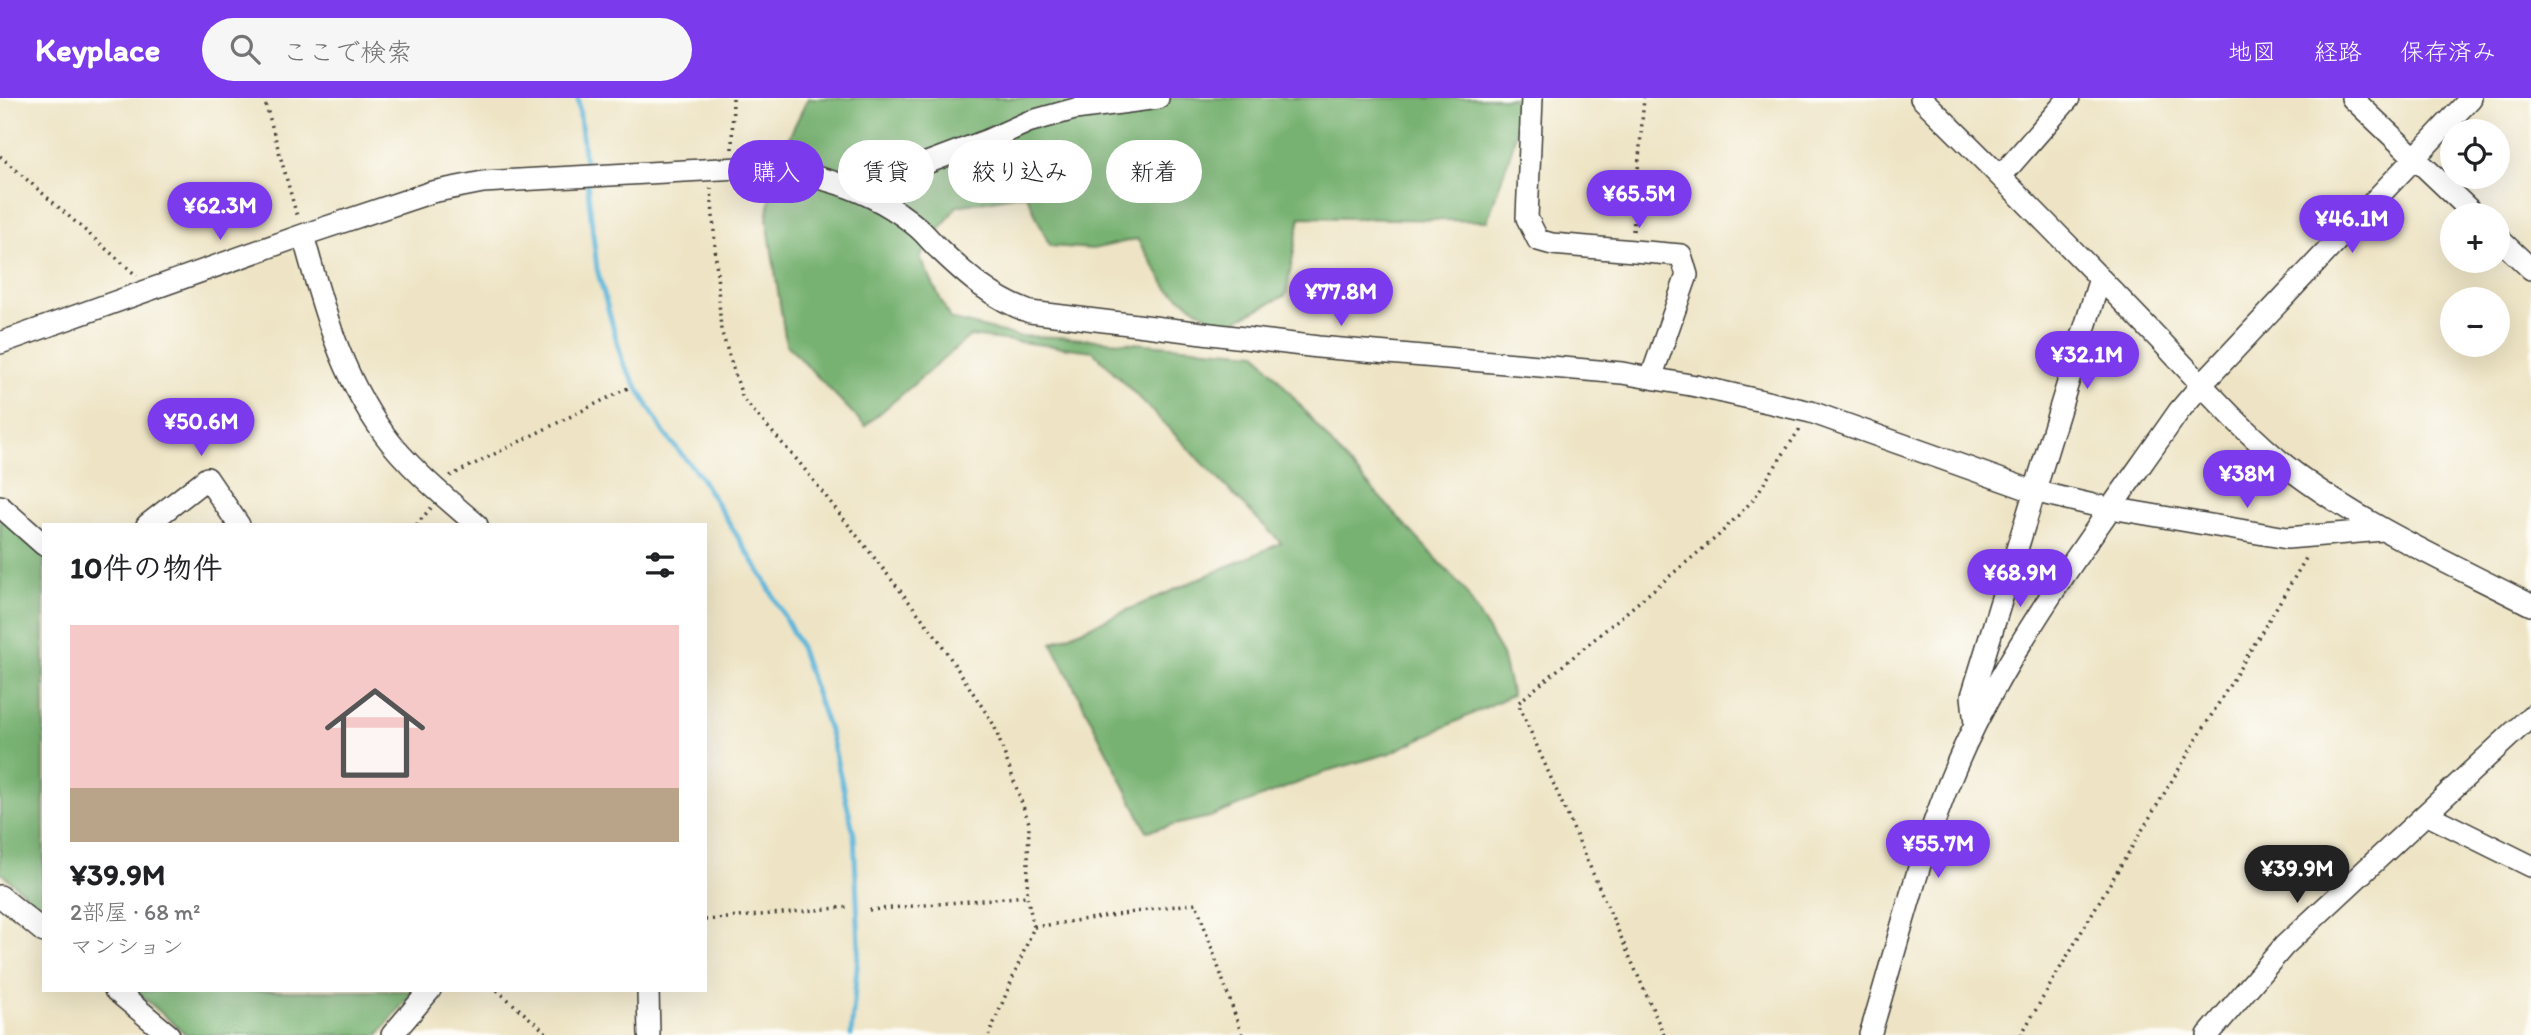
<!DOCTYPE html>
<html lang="ja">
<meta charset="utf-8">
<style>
body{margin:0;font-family:Itim,"Klee One",sans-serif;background:#f6f6f6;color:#202124;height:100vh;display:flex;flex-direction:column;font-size:26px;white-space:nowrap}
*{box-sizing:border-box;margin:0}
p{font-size:23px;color:#757577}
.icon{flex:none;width:38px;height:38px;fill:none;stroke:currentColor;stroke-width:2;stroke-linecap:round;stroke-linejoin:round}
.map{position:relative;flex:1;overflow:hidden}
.sheet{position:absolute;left:42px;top:425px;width:665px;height:469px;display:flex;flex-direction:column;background:#fff;border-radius:0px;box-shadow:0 7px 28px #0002}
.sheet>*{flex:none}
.hud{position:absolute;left:728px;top:42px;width:665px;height:63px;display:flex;gap:14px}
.tools{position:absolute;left:2440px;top:21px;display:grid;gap:14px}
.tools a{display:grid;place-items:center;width:70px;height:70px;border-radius:50%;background:#fff;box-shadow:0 7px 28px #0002;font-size:35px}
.price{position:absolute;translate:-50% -60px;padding:0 16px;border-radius:24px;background:#7c3aed;color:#fff;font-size:23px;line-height:46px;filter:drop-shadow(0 2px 4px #0008)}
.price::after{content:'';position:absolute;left:50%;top:42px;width:21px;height:16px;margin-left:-10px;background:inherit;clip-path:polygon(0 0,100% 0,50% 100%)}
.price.on{background:#222;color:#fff}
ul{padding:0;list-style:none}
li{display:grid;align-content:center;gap:14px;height:371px;padding:0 28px}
li span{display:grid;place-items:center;height:217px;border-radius:0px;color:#555}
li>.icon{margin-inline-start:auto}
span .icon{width:126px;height:126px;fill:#fffc;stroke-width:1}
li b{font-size:30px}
h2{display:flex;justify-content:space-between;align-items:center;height:84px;padding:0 28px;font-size:30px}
.tag{padding:0 24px;border-radius:32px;background:#fff;box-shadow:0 7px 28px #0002;font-size:24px;line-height:63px}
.tag.on{background:#7c3aed;color:#fff}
header{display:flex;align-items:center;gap:42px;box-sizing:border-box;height:98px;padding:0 35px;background:#7c3aed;color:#fff}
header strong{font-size:33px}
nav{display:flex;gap:38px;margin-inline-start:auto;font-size:24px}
.search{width:490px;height:63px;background:#f6f6f6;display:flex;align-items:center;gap:18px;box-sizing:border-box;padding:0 24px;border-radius:38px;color:#757577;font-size:26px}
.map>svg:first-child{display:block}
</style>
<header>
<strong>Keyplace</strong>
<div class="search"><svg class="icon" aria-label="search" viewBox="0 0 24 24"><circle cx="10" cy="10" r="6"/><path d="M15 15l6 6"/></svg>ここで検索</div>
<nav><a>地図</a><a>経路</a><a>保存済み</a></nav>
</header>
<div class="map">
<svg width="2531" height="937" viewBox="0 0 2531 937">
<rect width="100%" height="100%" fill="#fdfcf7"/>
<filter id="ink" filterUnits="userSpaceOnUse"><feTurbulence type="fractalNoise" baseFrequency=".0143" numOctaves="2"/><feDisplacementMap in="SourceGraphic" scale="14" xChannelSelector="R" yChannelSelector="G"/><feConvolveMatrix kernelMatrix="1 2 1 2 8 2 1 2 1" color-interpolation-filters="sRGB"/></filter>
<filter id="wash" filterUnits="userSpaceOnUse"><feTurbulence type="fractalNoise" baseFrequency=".00686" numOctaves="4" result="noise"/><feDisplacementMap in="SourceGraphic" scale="28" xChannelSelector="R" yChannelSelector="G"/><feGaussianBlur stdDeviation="1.57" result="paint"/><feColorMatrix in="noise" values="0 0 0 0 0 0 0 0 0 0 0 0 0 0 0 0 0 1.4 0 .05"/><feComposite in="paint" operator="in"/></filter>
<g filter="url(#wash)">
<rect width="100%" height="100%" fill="#eee4c5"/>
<path fill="#78b272" stroke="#4a6747" stroke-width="2" d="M808,0H1523L1512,51L1487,123L1300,119L1286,197L1223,229L1168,191L1137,141L1093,151L1050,148L1026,96L957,108L920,159L950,221L1018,238L1059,239L1257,255L1341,357L1464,491L1502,557L1512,597L1390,655L1331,672L1210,719L1147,733L1052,545L1281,445L1093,253L970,238L865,328L786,246L767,121L775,68Z
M0,417L44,457V812L0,774Z
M136,893H413L378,937H187Z"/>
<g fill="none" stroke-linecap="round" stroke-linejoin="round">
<path stroke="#5cb5d9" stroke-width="5" d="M578,0L586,74
M587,84L597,171L623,265L664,335L699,377L763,479L799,546L831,638L854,736L859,846L851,937"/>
</g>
</g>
<g filter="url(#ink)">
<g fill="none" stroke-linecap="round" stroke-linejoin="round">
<defs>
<path id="minor" d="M1532,0L1527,120L1538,142L1552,146L1681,157L1687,177L1651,280
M1921,0C2001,78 2078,157 2156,238C2200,284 2244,336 2295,375C2367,429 2451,466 2531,507
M2352,0L2475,117
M2001,78L2069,0
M863,94L881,82L988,42L1028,24L1075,11L1158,0
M303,137C322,207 341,277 384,336C407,368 447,401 477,427
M2497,139L2531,171
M0,245L303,137L432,94L483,84L758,69C816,76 871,90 916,128C925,135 931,144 939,151C967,178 993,201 1030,214L1318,249L1622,275L1696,288L1811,314L2033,393L2093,407L2287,440L2383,432
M0,408L44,447
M147,427L207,380L239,427
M1975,626L1972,598L2100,180
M2426,716L2531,768
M0,798L44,834
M115,892L169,937
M648,892L649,937
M392,937L430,892
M1870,937C1902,833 1926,723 1976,625C2032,515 2108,415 2179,313L2202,286L2471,0
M2208,937L2284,848L2531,618"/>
</defs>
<use href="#minor" stroke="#3c3a35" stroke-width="24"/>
<path stroke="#3c3a35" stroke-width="3.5" stroke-dasharray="2 5" stroke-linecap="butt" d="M264,0L297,118
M732,51L733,0
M0,58L137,178
M711,90L721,232L743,301L798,363L936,538L994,627L1029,725L1027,798L1034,829L989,937
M1633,133L1644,0
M450,378L628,290
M416,427L431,410
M869,812L1027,798
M705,822L849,809
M1034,829L1196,805L1242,937
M497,892L549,937
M1664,937L1518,605L1719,437L1753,402L1801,329
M2021,937L2103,797L2308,457"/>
<use href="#minor" stroke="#fff" stroke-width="21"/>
</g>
</g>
</svg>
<div class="tools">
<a><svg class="icon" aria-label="locate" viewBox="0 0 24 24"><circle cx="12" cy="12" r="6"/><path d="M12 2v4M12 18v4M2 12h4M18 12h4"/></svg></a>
<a>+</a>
<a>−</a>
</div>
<b class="price" style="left:1639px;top:132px">¥65.5M</b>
<b class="price" style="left:220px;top:144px">¥62.3M</b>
<b class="price" style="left:2352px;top:157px">¥46.1M</b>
<b class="price" style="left:1341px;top:230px">¥77.8M</b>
<b class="price" style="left:2087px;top:293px">¥32.1M</b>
<b class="price" style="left:201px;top:360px">¥50.6M</b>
<b class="price" style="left:2247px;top:412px">¥38M</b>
<b class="price" style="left:2020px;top:511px">¥68.9M</b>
<b class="price" style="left:1938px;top:782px">¥55.7M</b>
<b class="price on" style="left:2297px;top:807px">¥39.9M</b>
<div class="hud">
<a class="tag on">購入</a>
<a class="tag">賃貸</a>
<a class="tag">絞り込み</a>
<a class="tag">新着</a>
</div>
<section class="sheet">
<h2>10件の物件<svg class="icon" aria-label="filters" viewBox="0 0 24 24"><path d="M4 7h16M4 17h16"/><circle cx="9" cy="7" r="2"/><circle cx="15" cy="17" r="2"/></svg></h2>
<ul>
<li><span style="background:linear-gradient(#f6c9c9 75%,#b9a48a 0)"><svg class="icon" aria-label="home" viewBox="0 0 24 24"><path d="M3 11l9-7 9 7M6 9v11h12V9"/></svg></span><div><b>¥39.9M</b><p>2部屋 · 68 m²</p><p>マンション</p></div></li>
</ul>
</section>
</div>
